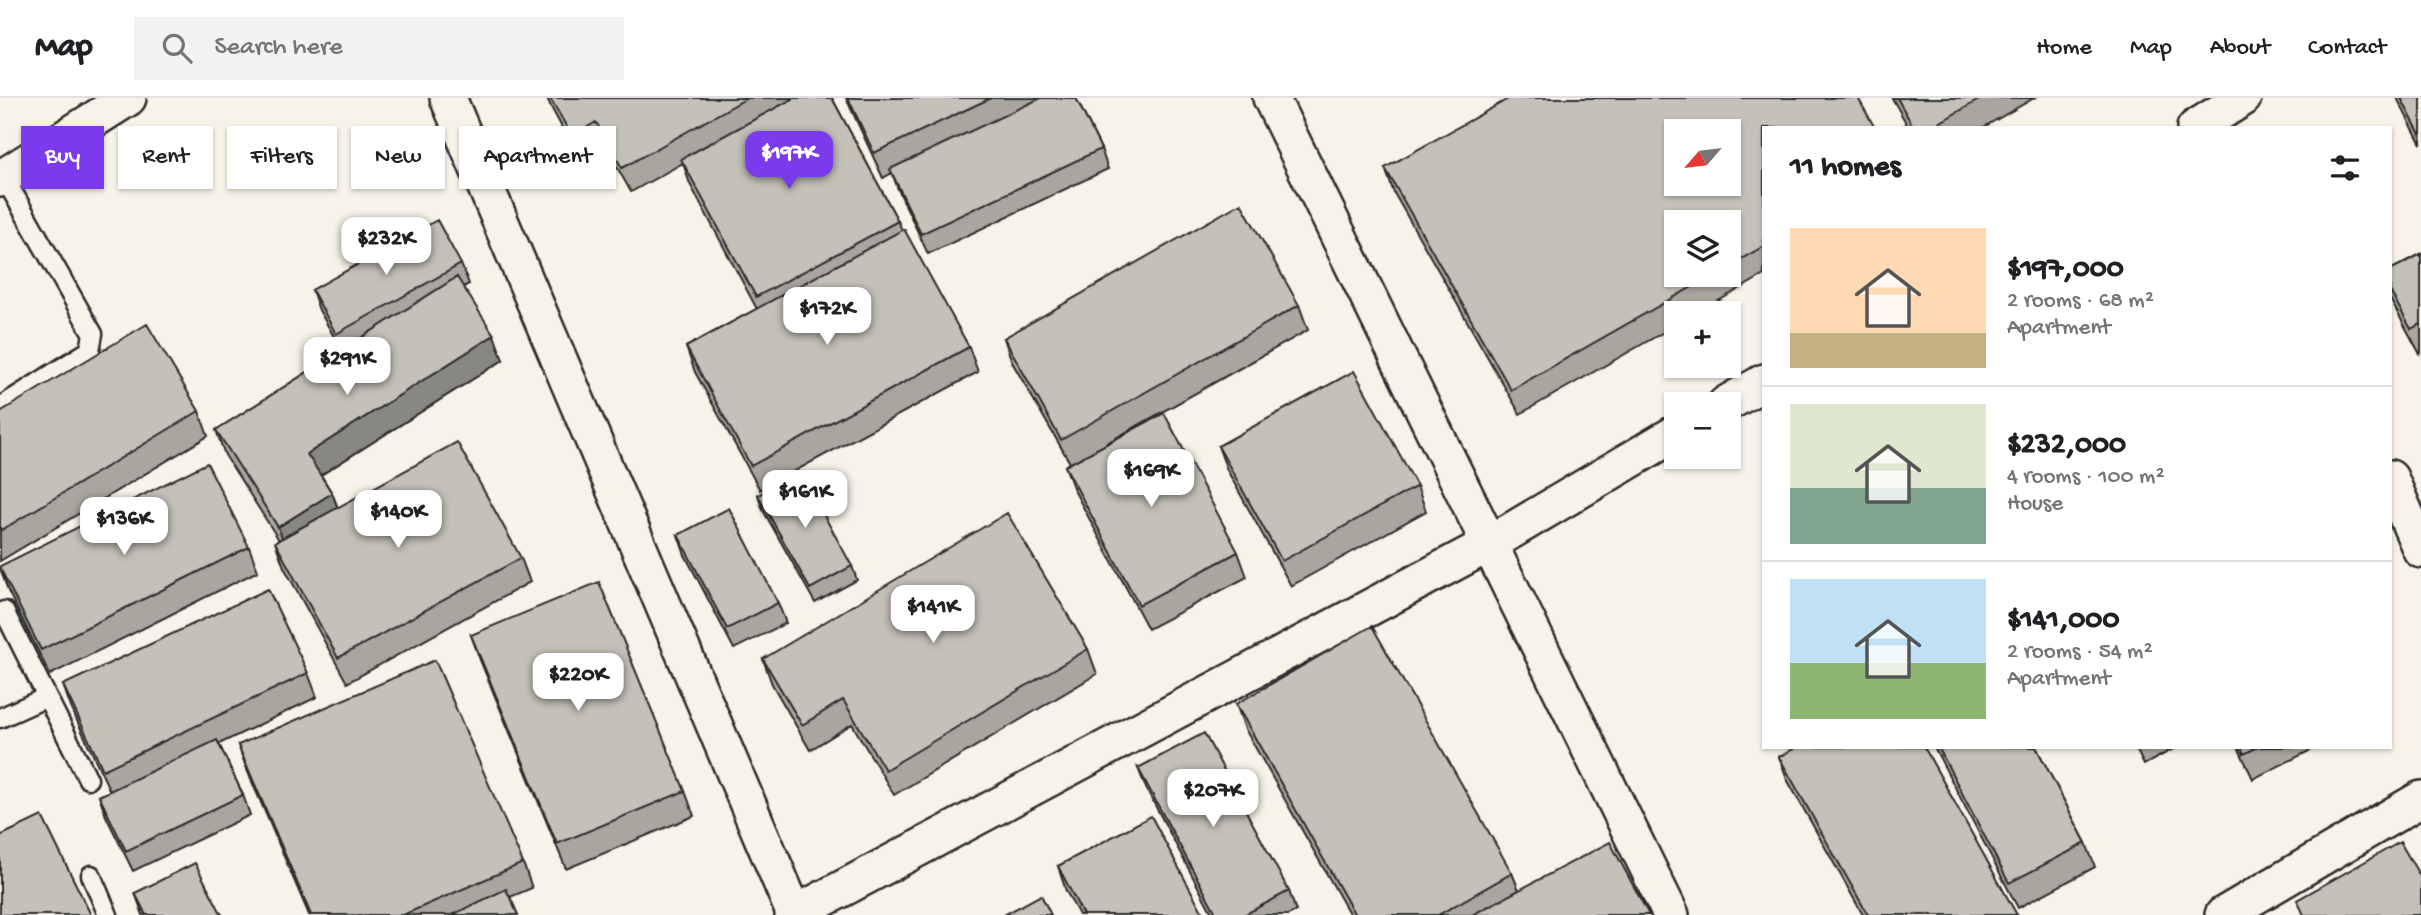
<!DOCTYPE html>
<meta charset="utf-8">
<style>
body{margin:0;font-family:"Gochi Hand",sans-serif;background:#f2f2f2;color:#202124;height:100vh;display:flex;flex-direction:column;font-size:26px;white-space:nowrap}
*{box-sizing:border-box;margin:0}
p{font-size:23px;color:#757577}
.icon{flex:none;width:38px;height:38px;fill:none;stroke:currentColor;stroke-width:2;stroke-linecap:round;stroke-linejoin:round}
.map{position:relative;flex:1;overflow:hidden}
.drawer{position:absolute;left:1762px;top:28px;width:630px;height:623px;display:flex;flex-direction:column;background:#fff;border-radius:0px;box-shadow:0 2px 5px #0004}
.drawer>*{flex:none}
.hud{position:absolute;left:21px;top:28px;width:665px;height:63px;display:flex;gap:14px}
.needle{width:46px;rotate:242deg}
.tools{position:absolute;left:1664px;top:21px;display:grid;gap:14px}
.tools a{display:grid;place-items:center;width:77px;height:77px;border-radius:0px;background:#fff;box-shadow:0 2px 5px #0004;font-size:35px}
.price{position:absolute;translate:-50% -60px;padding:0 16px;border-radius:14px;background:#fff;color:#222;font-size:23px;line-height:46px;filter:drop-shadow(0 2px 4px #0008)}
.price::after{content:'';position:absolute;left:50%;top:42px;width:21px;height:16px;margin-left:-10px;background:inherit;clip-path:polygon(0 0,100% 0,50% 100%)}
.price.selected{background:#7c3aed;color:#fff}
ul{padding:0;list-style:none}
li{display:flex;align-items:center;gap:21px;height:175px;padding:0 28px}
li+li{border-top:2px solid #e0e0e0}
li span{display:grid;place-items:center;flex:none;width:196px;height:140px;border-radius:0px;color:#555}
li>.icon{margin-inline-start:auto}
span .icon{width:84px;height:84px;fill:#fffc;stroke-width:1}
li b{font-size:30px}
h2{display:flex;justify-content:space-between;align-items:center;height:84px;padding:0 28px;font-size:30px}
.pill{padding:0 24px;border-radius:0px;background:#fff;box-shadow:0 2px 5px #0004;font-size:24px;line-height:63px}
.pill.selected{background:#7c3aed;color:#fff}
header{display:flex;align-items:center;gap:42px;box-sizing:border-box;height:98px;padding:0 35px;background:#fff;border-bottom:2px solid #e0e0e0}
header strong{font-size:33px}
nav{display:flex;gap:38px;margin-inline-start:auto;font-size:24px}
.search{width:490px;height:63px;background:#f2f2f2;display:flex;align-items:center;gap:18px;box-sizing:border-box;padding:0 24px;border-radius:0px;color:#757577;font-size:26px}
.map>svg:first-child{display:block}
</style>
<header>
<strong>Map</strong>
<div class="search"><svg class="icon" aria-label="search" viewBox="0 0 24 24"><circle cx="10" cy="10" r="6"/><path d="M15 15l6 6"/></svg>Search here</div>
<nav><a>Home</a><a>Map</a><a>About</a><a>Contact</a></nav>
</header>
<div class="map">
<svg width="2421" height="817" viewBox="0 0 2421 817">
<rect width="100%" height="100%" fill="#f7f3e8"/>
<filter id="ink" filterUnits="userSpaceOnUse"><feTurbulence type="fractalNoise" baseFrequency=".0143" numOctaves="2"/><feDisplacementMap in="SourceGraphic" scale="14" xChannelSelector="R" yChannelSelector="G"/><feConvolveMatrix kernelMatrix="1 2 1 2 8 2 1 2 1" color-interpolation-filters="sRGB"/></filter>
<g filter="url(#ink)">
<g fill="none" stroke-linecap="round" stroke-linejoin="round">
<defs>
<path id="lane" d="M0,309L90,252L93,236L4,79
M4,513L88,681
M0,620L47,599
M91,777L108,817"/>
<path id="street" d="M448,0L795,817
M1271,0L1671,817
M2195,30L2243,0
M0,81L128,0
M1726,306L1764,284
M2390,380L2421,452
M793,817L1489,446L1676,335
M2223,817L2421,701"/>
</defs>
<use href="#lane" stroke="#2b2b2b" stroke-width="23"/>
<use href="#street" stroke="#2b2b2b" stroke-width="40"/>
<use href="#lane" stroke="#f7f3e8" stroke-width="18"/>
<use href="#street" stroke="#f7f3e8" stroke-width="35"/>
</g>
<path fill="#a9a69f" stroke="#2b2b2b" stroke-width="2" fill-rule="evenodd" d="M547,0H832L898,123L902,132L969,249L978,274L760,392L695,274L686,249L757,211L690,86L683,65L631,94L605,48L580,63L551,9Z
M846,0H1076L1101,51L1108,71L928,156L898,91L892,75L883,80Z
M1892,0H2034L1982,30H1909Z
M2397,0H2421V46Z
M1764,30V177L1697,215H1676V227L1520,316L1394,95L1385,70ZM1729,124V177H1676Z
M2421,156V255L2420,256L2390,201V172Z
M461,166L469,186L463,189L503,262L321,377L332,395L338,410L521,460L530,484L347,585L284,469L275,444L279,442L225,357L216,332L342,253L319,212L312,192Z
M1299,207L1308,232L1107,345L1238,454L1247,479L1148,531L1074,392L1065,368L1070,365L1012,264L1004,240Z
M199,313L208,338L0,463V314Z
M1218,348L1417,388L1426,413L1291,488L1227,372Z
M758,397L852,468L857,482L815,505L763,412Z
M678,437L778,505L786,525L734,551L685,457Z
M249,449L258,473L50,577L8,493L0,470Z
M471,537L685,693L694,718L566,771L480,562Z
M1088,551L1097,576L894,697L852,626L810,652L772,586L763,561Z
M308,575L317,599L219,646L243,697L250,717L133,773L106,718L99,698L110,693L72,612L63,587Z
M1236,606L1512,775L1519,792L1649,817H1350L1245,631Z
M238,647L523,765L532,790L510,799L518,817H309L247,672Z
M1934,649H2036L2086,745L2095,769L2018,810Z
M2135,649H2177L2144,667Z
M2238,649H2317L2253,681Z
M1779,659L2017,817H1863L1788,683Z
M1138,670L1289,793L1296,813L1288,817H1213L1146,690Z
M1058,768L1204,817H1079L1066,793Z
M135,795L222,817H143Z"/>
<path fill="#898782" stroke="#2b2b2b" stroke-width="2" d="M494,237L503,262L316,380L307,356Z
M332,395L341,419L287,453L278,429Z"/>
<path fill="#c4c1b9" stroke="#2b2b2b" stroke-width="2" fill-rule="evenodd" d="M550,0H747L622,70L596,24L572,38Z
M794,0H832L898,123L756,199L681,61Z
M848,0H991L874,55Z
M1041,0H1076L1101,51L921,136L890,71Z
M1510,0H1858L1875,30H1764V148L1729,168V124H1676V177H1713L1511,292L1385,70ZM1676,33H1729V86H1676Z
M1897,0H1982L1930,30H1914Z
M2401,0H2421V38Z
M1241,105L1299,207L1061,342L1004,240Z
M437,122L461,166L336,236L312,192Z
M904,131L969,249L751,368L686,249Z
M2421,156V226L2411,231L2390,193V172Z
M457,179L494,237L307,356L332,395L278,429L216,332Z
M147,226L199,313L0,433V314Z
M1354,273L1417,388L1282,463L1218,348Z
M1164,315L1238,454L1139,507L1065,368Z
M457,344L521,460L338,560L275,444Z
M207,365L249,449L41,552L0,470V468Z
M800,374L852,468L810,491L758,397Z
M729,410L778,505L727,531L678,437Z
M1007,415L1088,551L885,672L843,602L802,627L763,561Z
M599,484L685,693L557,746L471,537Z
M268,491L308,575L103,672L63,587Z
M1372,528L1512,775L1438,817H1355L1236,606Z
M435,562L523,765L403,817H311L238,647Z
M1204,635L1289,793L1244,817H1217L1138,670Z
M217,642L243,697L126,753L99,698Z
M1797,649H1924L2017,817H1868L1779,659Z
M1938,649H2036L2086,745L2009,785Z
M2241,649H2258L2244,656Z
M42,718L91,817H0V738Z
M1151,718L1204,817H1083L1058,768Z
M1610,744L1649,817H1472Z
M2400,744L2421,780V817H2304L2297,802Z
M195,765L222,817H146L135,795Z
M506,791L518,817H452Z
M1041,797L1051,817H1004Z"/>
</g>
</svg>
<div class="tools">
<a><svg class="needle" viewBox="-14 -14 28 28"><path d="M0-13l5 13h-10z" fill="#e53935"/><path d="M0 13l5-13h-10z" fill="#757577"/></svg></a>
<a><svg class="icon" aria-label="layers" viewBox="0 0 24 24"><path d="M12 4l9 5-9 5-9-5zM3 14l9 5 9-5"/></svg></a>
<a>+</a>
<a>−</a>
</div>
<b class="price selected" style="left:789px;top:93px">$197K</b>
<b class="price" style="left:386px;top:179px">$232K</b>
<b class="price" style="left:827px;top:249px">$172K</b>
<b class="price" style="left:347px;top:299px">$291K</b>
<b class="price" style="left:1151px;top:411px">$169K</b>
<b class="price" style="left:805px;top:432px">$161K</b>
<b class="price" style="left:398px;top:452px">$140K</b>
<b class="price" style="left:124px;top:459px">$136K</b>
<b class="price" style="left:933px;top:547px">$141K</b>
<b class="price" style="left:578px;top:615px">$220K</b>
<b class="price" style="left:1213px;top:731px">$207K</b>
<div class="hud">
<a class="pill selected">Buy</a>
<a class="pill">Rent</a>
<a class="pill">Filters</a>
<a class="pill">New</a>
<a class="pill">Apartment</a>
</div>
<section class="drawer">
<h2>11 homes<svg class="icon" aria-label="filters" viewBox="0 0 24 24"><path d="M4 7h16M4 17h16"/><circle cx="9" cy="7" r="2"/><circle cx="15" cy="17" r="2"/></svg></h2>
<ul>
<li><span style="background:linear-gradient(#ffd9b3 75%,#c2b280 0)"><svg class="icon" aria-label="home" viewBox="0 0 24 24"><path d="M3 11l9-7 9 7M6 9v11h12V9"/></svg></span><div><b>$197,000</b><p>2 rooms · 68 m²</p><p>Apartment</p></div></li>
<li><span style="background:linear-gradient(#dfe7d0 60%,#7fa58c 0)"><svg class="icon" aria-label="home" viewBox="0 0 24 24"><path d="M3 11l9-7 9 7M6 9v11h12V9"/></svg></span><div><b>$232,000</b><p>4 rooms · 100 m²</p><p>House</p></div></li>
<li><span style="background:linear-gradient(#bfe0f5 60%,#8fb573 0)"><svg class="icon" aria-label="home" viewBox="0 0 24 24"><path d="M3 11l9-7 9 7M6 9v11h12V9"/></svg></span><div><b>$141,000</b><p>2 rooms · 54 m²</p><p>Apartment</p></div></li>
</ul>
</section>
</div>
